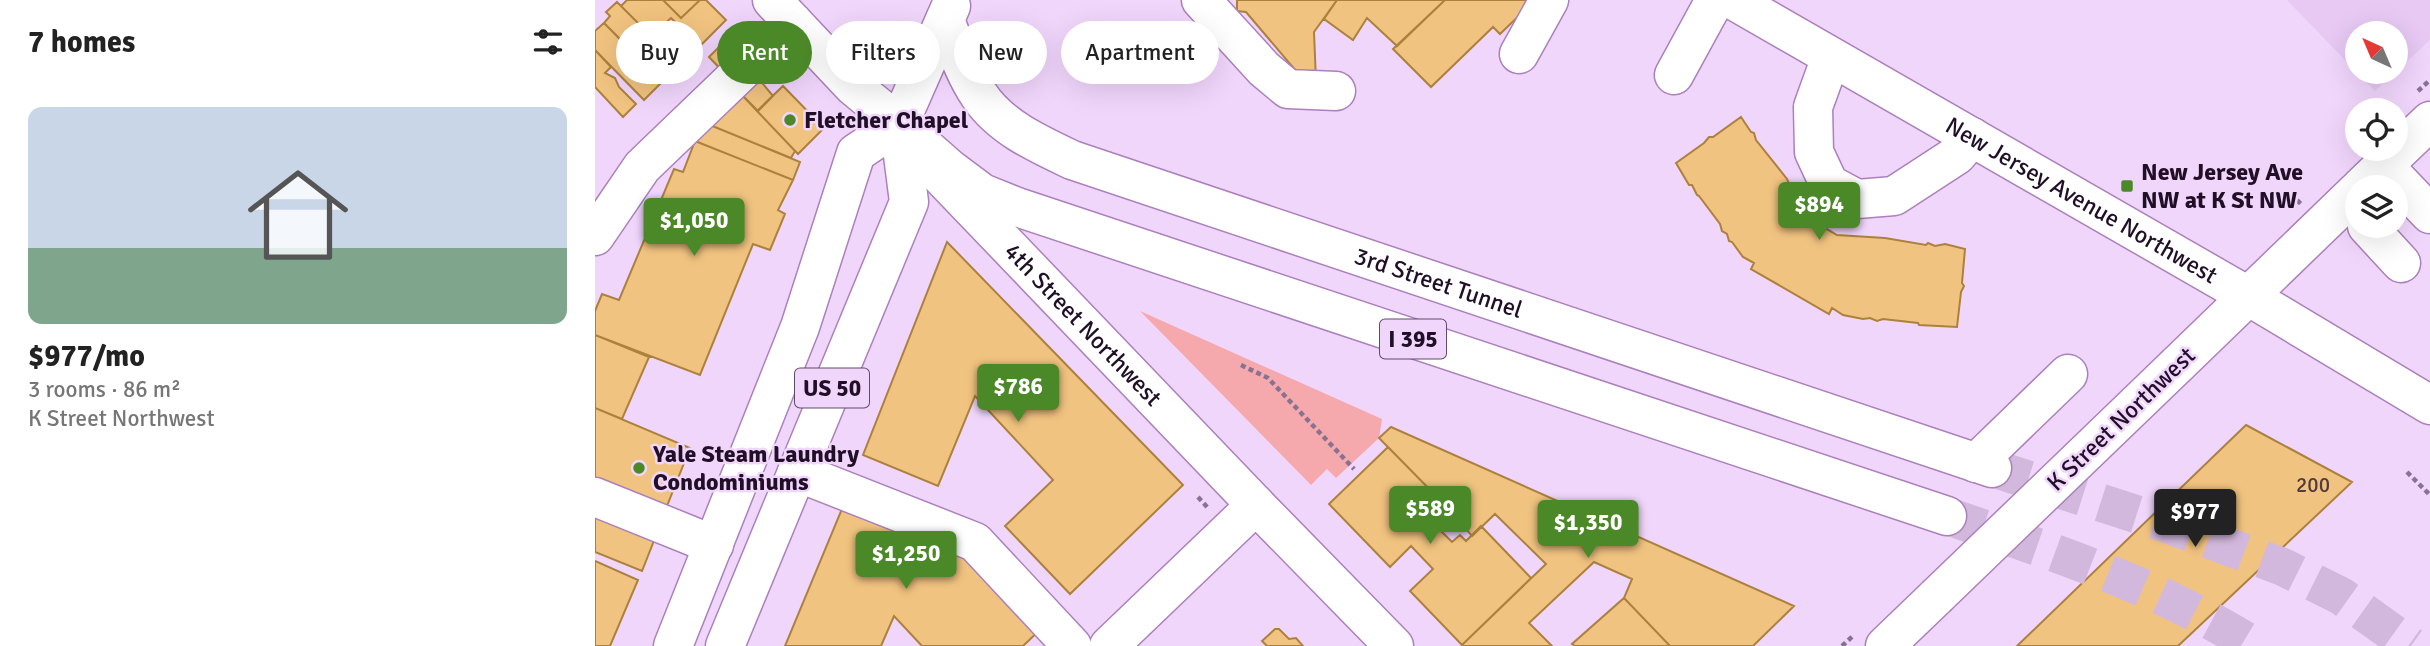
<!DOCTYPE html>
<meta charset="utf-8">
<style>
body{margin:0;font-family:Signika,sans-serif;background:#f2f2f2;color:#222;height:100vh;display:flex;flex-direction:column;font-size:26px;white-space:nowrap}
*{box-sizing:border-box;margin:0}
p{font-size:23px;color:#767676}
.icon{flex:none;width:38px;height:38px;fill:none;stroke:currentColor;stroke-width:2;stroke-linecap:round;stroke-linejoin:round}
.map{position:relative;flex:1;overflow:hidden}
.details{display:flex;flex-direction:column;background:#fff;width:595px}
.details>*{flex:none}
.guide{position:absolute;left:21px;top:21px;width:665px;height:63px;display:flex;gap:14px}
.needle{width:46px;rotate:316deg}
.buttons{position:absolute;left:1750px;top:21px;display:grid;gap:14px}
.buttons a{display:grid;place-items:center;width:63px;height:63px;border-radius:50%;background:#fff;box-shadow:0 7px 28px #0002;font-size:35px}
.price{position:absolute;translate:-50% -60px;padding:0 16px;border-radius:7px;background:#4b8827;color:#fff;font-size:23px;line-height:46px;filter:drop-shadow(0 2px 4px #0008)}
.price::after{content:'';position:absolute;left:50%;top:42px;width:21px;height:16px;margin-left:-10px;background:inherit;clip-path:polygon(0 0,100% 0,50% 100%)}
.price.active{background:#222;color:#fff}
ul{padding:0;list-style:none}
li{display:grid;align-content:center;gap:14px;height:371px;padding:0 28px}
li+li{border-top:2px solid #e0e0e0}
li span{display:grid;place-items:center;height:217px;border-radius:14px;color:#555}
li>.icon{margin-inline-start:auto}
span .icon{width:126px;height:126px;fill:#fffc;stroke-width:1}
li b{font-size:30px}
h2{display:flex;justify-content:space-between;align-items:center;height:84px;padding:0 28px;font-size:30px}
.tag{padding:0 24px;border-radius:32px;background:#fff;box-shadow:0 7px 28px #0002;font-size:24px;line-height:63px}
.tag.active{background:#4b8827;color:#fff}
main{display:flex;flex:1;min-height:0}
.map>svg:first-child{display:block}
</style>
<main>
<section class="details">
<h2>7 homes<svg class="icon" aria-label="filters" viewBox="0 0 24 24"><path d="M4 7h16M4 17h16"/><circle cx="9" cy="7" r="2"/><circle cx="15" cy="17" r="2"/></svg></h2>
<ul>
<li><span style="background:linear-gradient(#c9d6e8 65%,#7fa58c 0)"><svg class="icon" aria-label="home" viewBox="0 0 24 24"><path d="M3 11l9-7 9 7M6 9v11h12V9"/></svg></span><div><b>$977/mo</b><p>3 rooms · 86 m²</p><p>K Street Northwest</p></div></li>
</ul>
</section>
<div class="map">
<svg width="1835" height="646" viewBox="0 0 1835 646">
<rect width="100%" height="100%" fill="#f1d6fc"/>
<path fill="#e7c9f4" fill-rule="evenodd" d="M1692,0H1835V40L1780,91ZM1762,33H1801V72H1762Z"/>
<path fill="#f6a9ad" d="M545,311L787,419L784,438L741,478L732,469L716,485Z"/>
<path fill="#f1c380" stroke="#ac813e" stroke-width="2" d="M32,0H68L86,18L105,0H111L131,20L105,46L76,18L65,28L68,32L73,27L92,47L80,60L26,6Z
M68,0H105L86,18Z
M642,0H742L719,32L721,81L707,78L651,12L642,11Z
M742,0H850L802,46L772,18L758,40L729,19Z
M850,0H936V4L905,34L898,27L836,87L798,49Z
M22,2L57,37L51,42L66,57L55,69L9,23L15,16L11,12Z
M9,23L67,82L49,100L0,50V31Z
M141,30L160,49L133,77L114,57Z
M0,50L16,67L10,73L20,78L24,87L41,104L28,117L0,87Z
M163,78L178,96L163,111L146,94Z
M188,86L229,128L203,154L162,111Z
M146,94L200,151L196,158L115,125Z
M1146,117L1156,132L1159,133L1161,140L1192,179L1197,189H1200L1201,196L1220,222L1242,235L1290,238L1331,245L1333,243L1340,246L1350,244L1370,249L1367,283L1369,286L1366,292L1362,327L1324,325L1323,323L1288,319L1282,321L1275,318L1268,319L1248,315L1237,308L1234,314L1156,269L1159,263L1148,257L1137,242L1134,241L1132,234L1127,231L1125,224L1104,196L1102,195L1097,185H1094L1081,163L1109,143L1114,137H1118Z
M115,125L205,162L198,180L100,141Z
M100,141L198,180L183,210L190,214L175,250L158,244L105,375L0,335V311L7,294L24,300L79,169L88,172Z
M352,242L588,485L475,594L410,526L458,480L380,396L343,486L268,455Z
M0,335L54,357L27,419L0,408Z
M0,408L95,448L68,516L0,488Z
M1651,425L1757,482L1583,646H1422Z
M796,427L1199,606L1158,646H1075L1029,598L1037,579L999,562L934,623L957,646H869L867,645L951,564L900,514L877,536L852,507L784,438Z
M793,447L852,507L837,522L857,542L865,535L871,541L886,526L936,578L867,645L815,591L838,569L816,546L795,567L734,504Z
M249,504L375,547L450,625L428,646H327L299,616L286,646H190Z
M0,508L62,533L47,571L0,552Z
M0,561L43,580L15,646H0Z
M1029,598L1075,646H980L977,644Z
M680,629H684L694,639L701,638L708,646H672L667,641Z"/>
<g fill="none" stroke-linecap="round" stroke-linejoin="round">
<path stroke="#d2b8dc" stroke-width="38" stroke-dasharray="38 19" stroke-linecap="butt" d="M1397,468L1569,523L1688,567L1746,596L1816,646
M1352,516C1458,552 1564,586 1659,646"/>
<defs>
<path id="minor" d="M177,0L258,86L304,124
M606,0L669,69L693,89L741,91
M924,54L954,0
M1236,57L1218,107L1219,152L1234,184L1262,199L1299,196L1362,155L1377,137
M1079,75L1120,0
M1789,166L1835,214
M1772,226L1806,263
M0,236L47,167L198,22
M1381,463L1473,374
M202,472L380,542L477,646
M0,497L119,545
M514,646L661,505"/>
<g id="major">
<path id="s1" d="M1138,0L1653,296L1835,405"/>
<path id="s2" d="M340,170L661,505L799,646"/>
<path d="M1766,187L1835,121"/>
<path d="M1582,365L1762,191"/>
<path d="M1290,646L1341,597"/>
</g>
<g id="highway">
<path id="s3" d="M350,20C360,45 369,73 384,95C405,127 443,144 477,160L1397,468"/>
<path d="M304,124L355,169L387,193L422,207L1352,516"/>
<path d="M78,646L205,327L261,153L304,124"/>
<path d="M130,646L314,202L304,124L356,6"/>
</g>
</defs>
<use href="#minor" stroke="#ab80bc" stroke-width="41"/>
<use href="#major" stroke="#ab80bc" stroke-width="41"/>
<use href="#highway" stroke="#ab80bc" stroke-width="41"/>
<path stroke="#887291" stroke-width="4.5" stroke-dasharray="5 3.5" stroke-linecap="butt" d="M1823,91L1835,80
M1696,194L1706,204
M646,365L673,378L759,469
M1812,472L1835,495
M603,497L613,508
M1247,646L1259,635"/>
<use href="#minor" stroke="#fff" stroke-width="38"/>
<use href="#major" stroke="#fff" stroke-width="38"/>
<use href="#highway" stroke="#fff" stroke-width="38"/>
<defs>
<path id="major-bridge" d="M1341,597L1582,365"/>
</defs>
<use href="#major-bridge" stroke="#ab80bc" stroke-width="41" stroke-linecap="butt"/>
<use href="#major-bridge" stroke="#fff" stroke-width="38"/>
</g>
<g fill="#4b8827" stroke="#f1d6fc" stroke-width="2.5">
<circle cx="195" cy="120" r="7"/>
<rect x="1525" y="179" width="14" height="14" rx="3.5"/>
<circle cx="44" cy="468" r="7"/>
</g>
<g text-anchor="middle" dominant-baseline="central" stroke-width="5" stroke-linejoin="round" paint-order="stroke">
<g font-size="21" fill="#543c3d">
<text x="1718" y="485">200</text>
</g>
<g fill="#f1d6fc" stroke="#5f4b67" stroke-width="2">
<rect x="785" y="319.5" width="66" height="39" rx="5"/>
<rect x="200" y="368.5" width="74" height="39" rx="5"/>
</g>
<g font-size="23" font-weight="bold" fill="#200f27">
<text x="818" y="339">I 395</text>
<text x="237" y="388">US 50</text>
</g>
<g font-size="24" font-weight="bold" fill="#200f27" stroke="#f1d6fc" text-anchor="start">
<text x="209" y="120">Fletcher Chapel</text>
<text x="1546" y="172">New Jersey Ave<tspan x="1546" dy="28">NW at K St NW</tspan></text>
<text x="58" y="454">Yale Steam Laundry<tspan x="58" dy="28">Condominiums</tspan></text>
</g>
<g font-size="24" fill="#200f27" stroke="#f1d6fc">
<text stroke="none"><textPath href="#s1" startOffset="402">New Jersey Avenue Northwest</textPath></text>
<text stroke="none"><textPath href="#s3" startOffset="584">3rd Street Tunnel</textPath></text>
<text stroke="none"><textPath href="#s2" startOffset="214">4th Street Northwest</textPath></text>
<text transform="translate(1526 419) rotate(-44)">K Street Northwest</text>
</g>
</g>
</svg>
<div class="buttons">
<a><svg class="needle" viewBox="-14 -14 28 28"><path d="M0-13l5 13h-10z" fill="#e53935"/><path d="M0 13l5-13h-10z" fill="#767676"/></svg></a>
<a><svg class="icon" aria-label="locate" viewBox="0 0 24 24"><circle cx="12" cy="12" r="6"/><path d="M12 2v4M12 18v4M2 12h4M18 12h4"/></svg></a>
<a><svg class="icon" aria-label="layers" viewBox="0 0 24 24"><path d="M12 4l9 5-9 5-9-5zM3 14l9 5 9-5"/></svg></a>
</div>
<b class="price" style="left:1224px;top:242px">$894</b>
<b class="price" style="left:99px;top:258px">$1,050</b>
<b class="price" style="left:423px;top:424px">$786</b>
<b class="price" style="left:835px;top:546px">$589</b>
<b class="price active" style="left:1600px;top:549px">$977</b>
<b class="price" style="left:993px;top:560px">$1,350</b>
<b class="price" style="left:311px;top:591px">$1,250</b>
<div class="guide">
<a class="tag">Buy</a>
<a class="tag active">Rent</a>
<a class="tag">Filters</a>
<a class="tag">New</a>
<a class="tag">Apartment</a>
</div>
</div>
</main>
